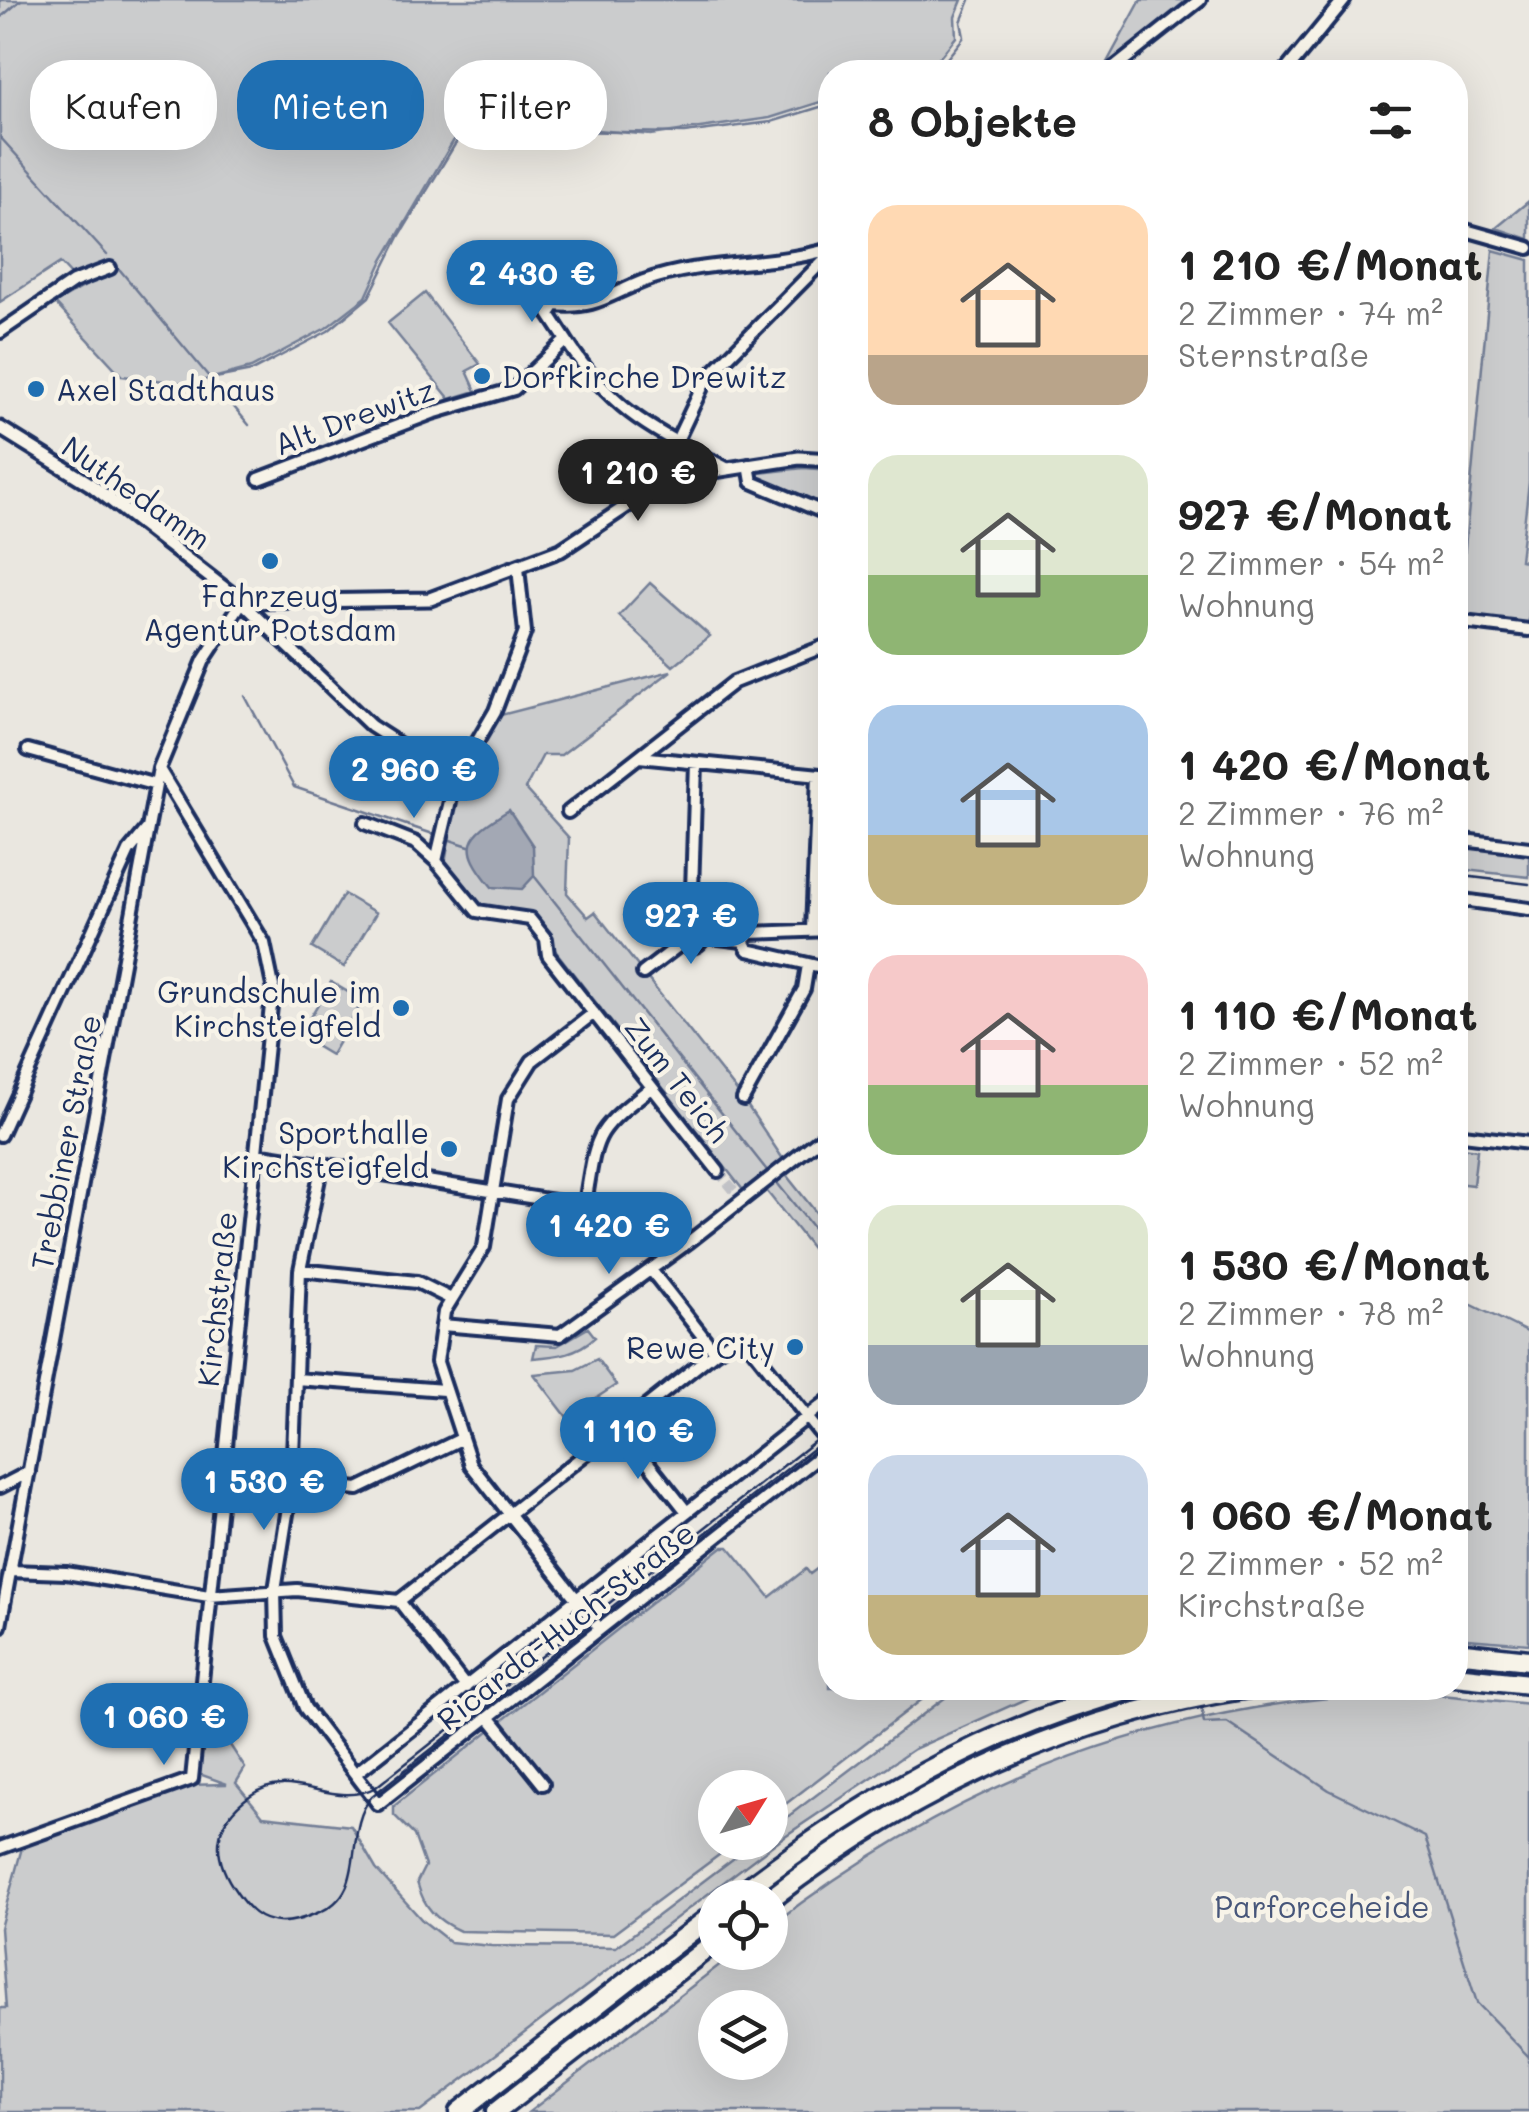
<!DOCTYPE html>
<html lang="de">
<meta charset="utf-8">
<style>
body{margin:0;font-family:Mali,sans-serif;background:#f2f2f2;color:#222;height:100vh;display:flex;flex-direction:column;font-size:38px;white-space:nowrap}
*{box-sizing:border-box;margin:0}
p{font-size:32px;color:#767676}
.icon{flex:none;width:55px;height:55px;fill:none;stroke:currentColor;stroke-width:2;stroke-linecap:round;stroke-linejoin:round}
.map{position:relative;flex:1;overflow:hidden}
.side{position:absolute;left:818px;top:60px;width:650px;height:1640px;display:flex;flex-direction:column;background:#fff;border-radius:40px;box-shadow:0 10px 40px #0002}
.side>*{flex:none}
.hud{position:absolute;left:30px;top:60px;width:638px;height:90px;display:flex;gap:20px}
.needle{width:65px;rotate:53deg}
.fabs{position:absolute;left:698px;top:1770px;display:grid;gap:20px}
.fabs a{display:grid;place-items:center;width:90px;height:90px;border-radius:50%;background:#fff;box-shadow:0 10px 40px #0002;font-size:50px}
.price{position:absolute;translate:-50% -85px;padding:0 22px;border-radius:35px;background:#1f6fb2;color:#fff;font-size:32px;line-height:65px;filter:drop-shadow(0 2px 5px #0008)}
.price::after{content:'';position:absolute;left:50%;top:60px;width:30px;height:22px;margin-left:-15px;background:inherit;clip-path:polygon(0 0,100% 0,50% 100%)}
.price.selected{background:#222;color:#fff}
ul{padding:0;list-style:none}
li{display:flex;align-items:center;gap:30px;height:250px;padding:0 50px}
li span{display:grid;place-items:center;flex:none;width:280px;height:200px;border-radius:30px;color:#555}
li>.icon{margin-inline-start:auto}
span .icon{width:120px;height:120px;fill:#fffc;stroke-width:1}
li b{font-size:42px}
h2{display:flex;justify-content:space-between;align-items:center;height:120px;padding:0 50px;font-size:42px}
.pill{padding:0 35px;border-radius:40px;background:#fff;box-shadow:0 10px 40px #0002;font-size:35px;line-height:90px}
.pill.selected{background:#1f6fb2;color:#fff}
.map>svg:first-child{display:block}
</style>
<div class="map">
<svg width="1529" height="2112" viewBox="0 0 1529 2112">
<rect width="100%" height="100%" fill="#eae7e0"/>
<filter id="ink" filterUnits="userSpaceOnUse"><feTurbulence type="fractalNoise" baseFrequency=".01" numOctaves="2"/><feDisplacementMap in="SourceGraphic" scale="20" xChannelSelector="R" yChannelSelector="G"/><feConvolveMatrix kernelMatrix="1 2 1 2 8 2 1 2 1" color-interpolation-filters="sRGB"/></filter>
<g filter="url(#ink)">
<path fill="#cbcccd" stroke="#737e96" stroke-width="2.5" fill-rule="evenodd" d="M0,0H962L955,17L956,37L928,72H830V99L770,118L651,135L477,119L461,128L382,262L366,297L326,328L251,368L190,384L122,376L55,303L107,274L74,278L60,263L0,302Z
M1141,0H1187L1105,66Z
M1529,201V239L1496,228Z
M1493,250L1529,260V482L1520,560L1529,562V630L1458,622Z
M425,293L480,364L467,371L476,391L450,399L388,323Z
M804,468L830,470V512L755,480L759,473Z
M650,583L710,636L673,666L619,616Z
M671,671L561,755H543L525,789L569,838L567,893L588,917L595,912L743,1099L787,1165V1176L830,1230V1271L757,1179L743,1190L554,949L531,914L478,905L445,864L458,783L497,716Z
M1455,845L1529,855V877L1455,869Z
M344,894L376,913L344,967L312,948Z
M331,982L363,1001L331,1055L299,1036Z
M1455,1147L1477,1150L1473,1185L1455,1183Z
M1458,1298L1529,1333V1644L1455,1638Z
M588,1328L595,1337C577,1354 557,1356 533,1358L536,1345L557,1346Z
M597,1359L616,1385L567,1417L534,1374L575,1370Z
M722,1547H729L770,1597L806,1569L810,1574L830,1559V1688H937L770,1816V1788H715V1842L735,1843L613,1934L460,1931C436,1920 424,1908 417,1882L425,1866L414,1835L394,1815V1806Z
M958,1688H1050L914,1749L782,1838L420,2112H0V2008H6L0,1928L23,1844L185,1785L227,1784L199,1774L203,1718L213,1719L245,1768L236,1783L263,1816L351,1826L376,1869L422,1920L450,1942L492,1946L616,1947L754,1843L770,1842V1830Z
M1412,1692L1529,1704V2112H529L735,1953L770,1952V1926C967,1776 1164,1701 1412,1692ZM715,2008H770V2062H715Z"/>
<path fill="#a3a8b4" stroke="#6d7892" stroke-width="2.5" d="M509,810L533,846L534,876L522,889L492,887C458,846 465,837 509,810Z"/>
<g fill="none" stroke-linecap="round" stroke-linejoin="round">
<path stroke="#6d7892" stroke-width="2.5" d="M0,18L21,0
M936,72L964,37L961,22L970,0
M0,137L107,255
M120,270L249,425
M210,379L252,371L328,331L369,297L400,235L457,141L471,127L484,123L558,131L684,133L771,122L830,104
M245,696L294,787L436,835
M444,838L469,846
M535,877L769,1173
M774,1179L830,1249
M1201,1706L1204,1723L1227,1722L1329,1790L1425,1837L1477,2003L1529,2057"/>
<path stroke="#c1c2c6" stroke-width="10" stroke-dasharray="10 5" stroke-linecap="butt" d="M718,1171L737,1194"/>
<defs>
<path id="minor" d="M1109,72L1200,0
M1455,227L1529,248
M0,332L73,282L110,268
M566,340C613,413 652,429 726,468
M749,465L752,482L830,515
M259,479L432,413L514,389L566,340L549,314L555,305C596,309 608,295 644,281C705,259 769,267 830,249
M656,485L706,379L830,254
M518,568L525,632L495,711L455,780L436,861L477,911L530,919L546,939L548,955L718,1171
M1455,621L1529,630
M28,750L156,785
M639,757L830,776
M568,812L734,682L830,644
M365,823L416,843L436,861
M1455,839L1529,848
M1455,899L1529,909
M691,923L696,763
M679 935a12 12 0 1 1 24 0a12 12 0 1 1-24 0Z
M812,930L818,775
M703,936L743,941L748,950L830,969
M743,941L750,933L830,930
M643,973L682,943
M594,1013L532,1061L508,1099L484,1247L444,1312L437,1362L471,1465L600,1629
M743,1099L804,989L808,965
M1455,1134L1529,1143
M0,1135L129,851L148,828
M256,1154L655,1217L681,1247
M322,1164L300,1270L292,1482L275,1590L276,1636L305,1708L378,1804L830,1448
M585,1204C597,1131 593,1133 652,1087
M300,1270L417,1282L451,1299
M651,1270L715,1352L735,1339L750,1345L830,1446
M442,1325L560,1335L690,1241L830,1131
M296,1379L444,1390
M620,1427L687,1512
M292,1482L358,1489L461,1439
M0,1487L29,1472
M10,1571L66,1573L209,1596L297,1590L399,1601L715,1352
M399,1601L466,1687
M0,1626L159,769L204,660L242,602L371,726L455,780
M489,1717L543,1784
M355,1774L830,1399
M0,1848L192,1779L273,986L264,943L159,769"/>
<path id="tertiary" d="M1285,72L1344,0
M0,428L90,484L242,602L430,599L561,550L669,478L799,458L830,460"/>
<path id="motorway" d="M1455,1652L1529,1660
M1455,1676L1529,1684
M735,1898C857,1803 987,1727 1137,1688
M770,1899C911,1790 1072,1715 1249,1688
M459,2112L715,1913
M496,2112L715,1942"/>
</defs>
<use href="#minor" stroke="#1b2f5e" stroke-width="18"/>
<use href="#tertiary" stroke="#1b2f5e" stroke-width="19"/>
<use href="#motorway" stroke="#1b2f5e" stroke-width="25"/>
<use href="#minor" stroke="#f7f3e8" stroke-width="10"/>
<use href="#tertiary" stroke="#f7f3e8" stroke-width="11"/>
<use href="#motorway" stroke="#f7f3e8" stroke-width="18"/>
<path stroke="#1b2f5e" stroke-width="2.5" d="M1455,875L1529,884
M830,1429L376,1787C333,1811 292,1766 251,1795C211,1823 211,1857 237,1893C248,1909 259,1921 279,1922C292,1923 305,1918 317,1913C371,1893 341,1833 372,1796L830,1435"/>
</g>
</g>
<g fill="#1f6fb2" stroke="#f7f3e8" stroke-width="4">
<circle cx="482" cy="376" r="10"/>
<circle cx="36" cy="389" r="10"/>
<circle cx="270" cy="561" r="10"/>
<circle cx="401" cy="1008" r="10"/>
<circle cx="449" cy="1149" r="10"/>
<circle cx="795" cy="1347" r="10"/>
</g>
<g text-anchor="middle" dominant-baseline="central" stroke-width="9" stroke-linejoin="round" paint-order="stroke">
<g font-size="30" fill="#1b2f5e" stroke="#f7f3e8" text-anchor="end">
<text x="502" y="376" text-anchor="start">Dorfkirche Drewitz</text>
<text x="56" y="389" text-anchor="start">Axel Stadthaus</text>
<text x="270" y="595" text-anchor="middle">Fahrzeug<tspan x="270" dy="34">Agentur Potsdam</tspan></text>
<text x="381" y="991">Grundschule im<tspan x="381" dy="34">Kirchsteigfeld</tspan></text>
<text x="429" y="1132">Sporthalle<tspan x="429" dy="34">Kirchsteigfeld</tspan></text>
<text x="775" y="1347">Rewe City</text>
</g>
<g font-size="30" fill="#1b2f5e" stroke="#f7f3e8">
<text transform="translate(354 416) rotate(-20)">Alt Drewitz</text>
<text transform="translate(137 492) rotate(35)">Nuthedamm</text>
<text transform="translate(678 1079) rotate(52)">Zum Teich</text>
<text transform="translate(65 1142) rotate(-79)">Trebbiner Straße</text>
<text transform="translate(216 1299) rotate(-84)">Kirchstraße</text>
<text transform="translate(565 1625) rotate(-38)">Ricarda-Huch-Straße</text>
</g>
<g font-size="30" fill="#47567a" stroke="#f7f3e8">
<text x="1322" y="1906">Parforceheide</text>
</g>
</g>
</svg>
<div class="fabs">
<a><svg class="needle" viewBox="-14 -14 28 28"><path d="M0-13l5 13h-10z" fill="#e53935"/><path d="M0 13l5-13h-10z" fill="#767676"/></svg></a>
<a><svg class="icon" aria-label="locate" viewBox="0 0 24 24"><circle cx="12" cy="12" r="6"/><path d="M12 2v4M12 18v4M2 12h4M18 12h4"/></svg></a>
<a><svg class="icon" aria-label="layers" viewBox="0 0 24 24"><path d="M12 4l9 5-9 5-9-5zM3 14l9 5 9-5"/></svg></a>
</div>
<b class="price" style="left:532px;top:325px">2 430 €</b>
<b class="price selected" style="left:638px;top:524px">1 210 €</b>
<b class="price" style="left:414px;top:821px">2 960 €</b>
<b class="price" style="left:691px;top:967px">927 €</b>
<b class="price" style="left:609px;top:1277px">1 420 €</b>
<b class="price" style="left:638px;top:1482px">1 110 €</b>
<b class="price" style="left:264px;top:1533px">1 530 €</b>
<b class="price" style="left:164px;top:1768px">1 060 €</b>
<div class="hud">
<a class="pill">Kaufen</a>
<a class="pill selected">Mieten</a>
<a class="pill">Filter</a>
</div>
<section class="side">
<h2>8 Objekte<svg class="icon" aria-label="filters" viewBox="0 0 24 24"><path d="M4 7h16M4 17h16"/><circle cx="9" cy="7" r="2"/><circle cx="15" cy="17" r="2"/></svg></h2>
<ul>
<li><span style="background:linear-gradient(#ffd9b3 75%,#b9a48a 0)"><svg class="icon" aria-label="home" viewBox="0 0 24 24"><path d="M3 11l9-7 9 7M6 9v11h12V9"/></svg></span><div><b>1 210 €/Monat</b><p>2 Zimmer · 74 m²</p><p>Sternstraße</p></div></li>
<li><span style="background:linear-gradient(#dfe7d0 60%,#8fb573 0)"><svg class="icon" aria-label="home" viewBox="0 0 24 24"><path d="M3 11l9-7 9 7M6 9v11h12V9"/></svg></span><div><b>927 €/Monat</b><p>2 Zimmer · 54 m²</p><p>Wohnung</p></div></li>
<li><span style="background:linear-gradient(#a9c7e8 65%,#c2b280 0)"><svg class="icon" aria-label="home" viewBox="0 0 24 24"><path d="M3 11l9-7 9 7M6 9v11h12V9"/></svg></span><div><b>1 420 €/Monat</b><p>2 Zimmer · 76 m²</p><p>Wohnung</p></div></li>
<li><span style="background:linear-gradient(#f6c9c9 65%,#8fb573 0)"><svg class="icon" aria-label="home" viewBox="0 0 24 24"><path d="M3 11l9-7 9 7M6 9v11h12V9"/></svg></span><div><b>1 110 €/Monat</b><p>2 Zimmer · 52 m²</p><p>Wohnung</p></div></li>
<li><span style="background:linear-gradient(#dfe7d0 70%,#9aa5b1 0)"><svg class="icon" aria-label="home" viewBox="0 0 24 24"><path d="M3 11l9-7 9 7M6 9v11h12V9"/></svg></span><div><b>1 530 €/Monat</b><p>2 Zimmer · 78 m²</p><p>Wohnung</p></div></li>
<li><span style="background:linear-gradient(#c9d6e8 70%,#c2b280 0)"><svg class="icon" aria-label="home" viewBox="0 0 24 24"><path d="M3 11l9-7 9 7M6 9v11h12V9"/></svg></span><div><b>1 060 €/Monat</b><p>2 Zimmer · 52 m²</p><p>Kirchstraße</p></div></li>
</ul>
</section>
</div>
